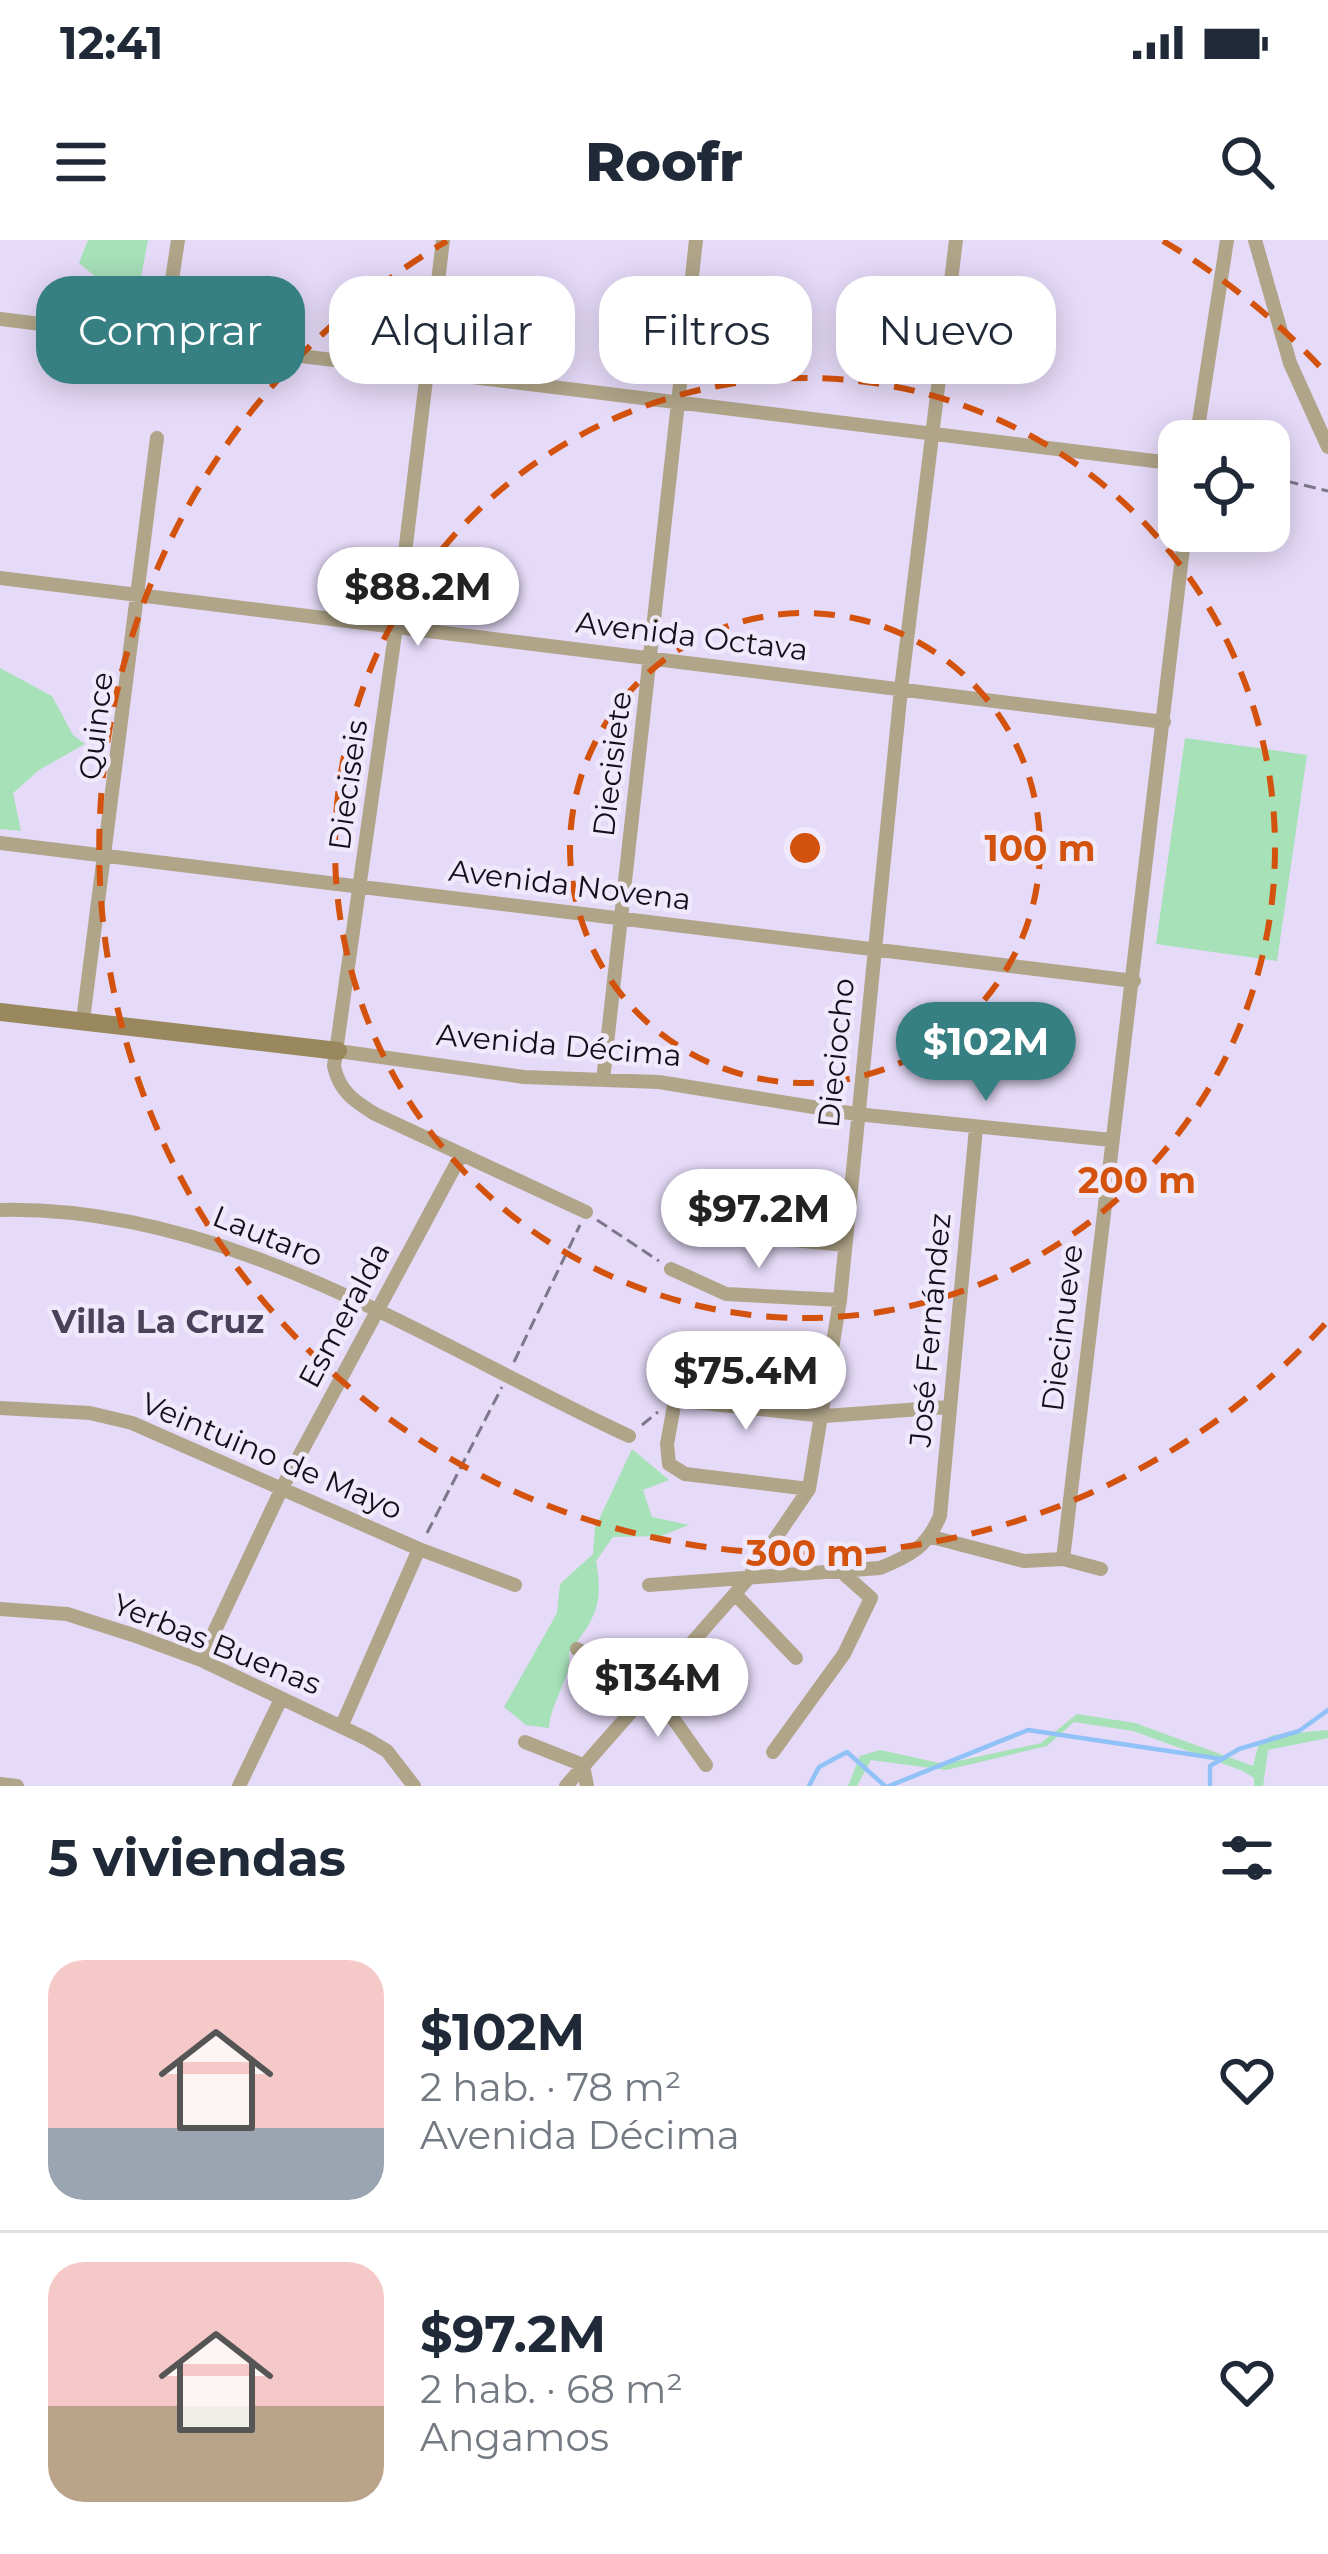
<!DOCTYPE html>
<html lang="es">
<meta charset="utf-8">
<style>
body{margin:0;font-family:Montserrat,sans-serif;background:#f2f2f3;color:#1f2937;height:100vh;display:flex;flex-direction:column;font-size:45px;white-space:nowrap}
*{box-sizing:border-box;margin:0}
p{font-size:39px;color:#747a83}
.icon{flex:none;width:66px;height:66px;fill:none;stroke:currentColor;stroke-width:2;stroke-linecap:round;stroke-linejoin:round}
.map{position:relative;height:1546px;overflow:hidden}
.sheet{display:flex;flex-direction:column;background:#fff;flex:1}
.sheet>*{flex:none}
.banner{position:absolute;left:36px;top:36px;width:1257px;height:108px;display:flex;gap:24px}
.controls{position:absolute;left:1158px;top:180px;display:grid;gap:24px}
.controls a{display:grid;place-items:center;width:132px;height:132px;border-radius:24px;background:#fff;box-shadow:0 6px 30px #0003;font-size:60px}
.price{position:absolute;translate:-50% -102px;padding:0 27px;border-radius:42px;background:#fff;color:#222;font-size:39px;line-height:78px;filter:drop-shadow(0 3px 6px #0008)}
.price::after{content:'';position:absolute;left:50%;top:72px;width:36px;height:27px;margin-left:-18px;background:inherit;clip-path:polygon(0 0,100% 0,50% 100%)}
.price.on{background:#367f83;color:#fff}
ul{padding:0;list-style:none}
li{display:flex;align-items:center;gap:36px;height:300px;padding:0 48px}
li+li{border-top:3px solid #e0e1e3}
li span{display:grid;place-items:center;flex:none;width:336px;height:240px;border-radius:36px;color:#555}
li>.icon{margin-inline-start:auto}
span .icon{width:144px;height:144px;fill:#fffc;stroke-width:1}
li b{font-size:51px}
h2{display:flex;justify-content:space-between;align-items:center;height:144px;padding:0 48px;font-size:51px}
.chip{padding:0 42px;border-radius:36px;background:#fff;box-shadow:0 6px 30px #0003;font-size:42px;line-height:108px}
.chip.on{background:#367f83;color:#fff}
.status{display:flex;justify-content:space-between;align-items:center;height:84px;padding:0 60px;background:#fff;direction:ltr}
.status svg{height:33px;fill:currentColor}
header{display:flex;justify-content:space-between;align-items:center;height:156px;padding:0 48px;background:#fff;font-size:54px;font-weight:800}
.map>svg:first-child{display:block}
</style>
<div class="status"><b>12:41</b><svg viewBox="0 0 49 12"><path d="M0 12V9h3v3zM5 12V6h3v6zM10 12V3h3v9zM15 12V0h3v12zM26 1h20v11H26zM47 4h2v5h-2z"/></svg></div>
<header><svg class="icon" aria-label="menu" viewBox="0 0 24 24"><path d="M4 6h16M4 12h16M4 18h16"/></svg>Roofr<svg class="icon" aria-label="search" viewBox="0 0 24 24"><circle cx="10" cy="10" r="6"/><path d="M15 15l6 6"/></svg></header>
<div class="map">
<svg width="1328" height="1546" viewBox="0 0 1328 1546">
<rect width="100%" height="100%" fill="#e5daf8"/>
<path fill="#a6e1b8" d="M88,0H148L135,69L79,23Z
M0,428L52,456L73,495L85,504L39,530L13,553L21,591L0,589Z
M1185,498L1307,515L1277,721L1156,704Z
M632,1209L669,1240L643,1250L652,1277L689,1285L661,1296L613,1297L596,1321C604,1365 595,1379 569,1412C572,1438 551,1460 549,1488L526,1485L504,1467L557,1373L560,1344L593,1314L595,1288Z
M1077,1474L1135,1483L1253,1526L1259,1503L1273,1495L1328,1490V1498L1268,1510L1263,1546H1254V1538L1243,1531L1133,1491L1074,1482L1047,1506L946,1530L871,1520L857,1546H848L860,1516L880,1510L944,1524L1041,1503Z"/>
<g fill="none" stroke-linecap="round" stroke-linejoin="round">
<path stroke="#91c2f7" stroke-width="4.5" d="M809,1546L819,1527L847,1512L885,1546
M889,1546L1028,1490L1222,1519
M1210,1546V1526L1239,1509L1299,1491L1328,1470"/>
<path stroke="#7e778b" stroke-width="3" stroke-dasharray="12 6" stroke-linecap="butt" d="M1269,237L1328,251
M597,980L659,1021
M514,1122L580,985
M642,1185L658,1172
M427,1293L502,1147"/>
<path stroke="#b0a589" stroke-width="14" d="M443,0L396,387L334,826C339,851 354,861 375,874L586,972
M1255,0L1290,123L1328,207
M0,79L1179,224
M163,99L178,0
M1196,201L1227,0
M0,338L1164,482
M0,603L1134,741
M83,780L157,198
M338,811L524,837L659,842L856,874L1111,900
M603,840L696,0
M0,970C229,965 428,1103 629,1196
M710,992L845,1005
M671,1029L726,1054L840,1060
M685,1106L667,1204L669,1224L685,1234L809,1249
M674,1160L825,1176L948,1167
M0,1168L90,1173L132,1183L419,1309L515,1345
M932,1297L1024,1321L1063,1319L1101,1329
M1063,1319L1185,291
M649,1345L880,1328C910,1316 927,1307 940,1276L976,888
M735,1354L796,1418
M0,1369L67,1374L133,1395L201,1420L367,1499L387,1511L414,1546
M577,1409L651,1447L706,1525
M201,1420L282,1248L460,917
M342,1485L419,1309
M525,1502L583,1525L587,1546
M773,1512L844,1414L871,1358L844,1334
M0,1544L17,1546
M239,1546L281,1459
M566,1546L747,1340L809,1249L840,1060L901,449L956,0"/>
<path stroke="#99885d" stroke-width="18" d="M0,772L338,811"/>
</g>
<g fill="none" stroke="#d3520d" stroke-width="6" stroke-dasharray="21 15">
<circle cx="805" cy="608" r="235"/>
<circle cx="805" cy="608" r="470"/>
<path d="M1325 1084A705 705 0 1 1 447 1M1163 1A705 705 0 0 1 1325 132"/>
</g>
<g text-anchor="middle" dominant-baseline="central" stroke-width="9" stroke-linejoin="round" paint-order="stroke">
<g font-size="30" fill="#130f19" stroke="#f0e9fc">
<text transform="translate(692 396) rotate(7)">Avenida Octava</text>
<text transform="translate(96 486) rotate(-83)">Quince</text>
<text transform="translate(612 524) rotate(-83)">Diecisiete</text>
<text transform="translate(348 545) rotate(-82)">Dieciseis</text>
<text transform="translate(570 645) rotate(7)">Avenida Novena</text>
<text transform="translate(559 805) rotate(5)">Avenida Décima</text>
<text transform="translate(836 813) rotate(-84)">Dieciocho</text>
<text transform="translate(268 996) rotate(22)">Lautaro</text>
<text transform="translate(344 1075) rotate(-62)">Esmeralda</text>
<text transform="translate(1062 1088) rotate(-83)">Diecinueve</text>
<text transform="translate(930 1090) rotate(-85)">José Fernández</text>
<text transform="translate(272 1216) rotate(23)">Veintuino de Mayo</text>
<text transform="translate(217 1404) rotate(22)">Yerbas Buenas</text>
</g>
<g font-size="33" font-weight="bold" fill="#4b415a" stroke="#f0e9fc">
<text x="158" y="1081">Villa La Cruz</text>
</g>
</g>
<circle cx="805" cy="608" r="18" fill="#d3520d" stroke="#f0e9fc" stroke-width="6"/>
<g font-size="36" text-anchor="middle" font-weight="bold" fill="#d3520d" stroke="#f0e9fc" stroke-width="9" stroke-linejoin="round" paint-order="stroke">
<text x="1040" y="621">100 m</text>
<text x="1137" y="953">200 m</text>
<text x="805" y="1326">300 m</text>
</g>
</svg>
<div class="controls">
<a><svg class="icon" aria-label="locate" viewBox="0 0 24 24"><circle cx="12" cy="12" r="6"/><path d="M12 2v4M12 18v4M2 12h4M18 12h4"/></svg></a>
</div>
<b class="price" style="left:418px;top:409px">$88.2M</b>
<b class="price on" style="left:986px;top:864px">$102M</b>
<b class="price" style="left:759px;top:1031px">$97.2M</b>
<b class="price" style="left:746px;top:1193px">$75.4M</b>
<b class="price" style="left:658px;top:1500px">$134M</b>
<div class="banner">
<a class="chip on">Comprar</a>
<a class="chip">Alquilar</a>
<a class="chip">Filtros</a>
<a class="chip">Nuevo</a>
</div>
</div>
<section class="sheet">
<h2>5 viviendas<svg class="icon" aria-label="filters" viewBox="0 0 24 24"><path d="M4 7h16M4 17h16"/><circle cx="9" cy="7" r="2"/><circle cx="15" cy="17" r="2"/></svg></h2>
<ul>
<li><span style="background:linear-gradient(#f6c9c9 70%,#9aa5b1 0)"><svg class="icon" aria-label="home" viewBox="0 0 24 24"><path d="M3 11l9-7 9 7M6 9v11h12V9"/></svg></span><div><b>$102M</b><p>2 hab. · 78 m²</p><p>Avenida Décima</p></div><svg class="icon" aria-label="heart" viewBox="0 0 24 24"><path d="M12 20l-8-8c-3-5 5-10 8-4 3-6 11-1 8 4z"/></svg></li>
<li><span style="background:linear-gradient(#f6c9c9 60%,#b9a48a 0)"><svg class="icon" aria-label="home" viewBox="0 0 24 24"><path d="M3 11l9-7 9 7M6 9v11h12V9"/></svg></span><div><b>$97.2M</b><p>2 hab. · 68 m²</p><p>Angamos</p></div><svg class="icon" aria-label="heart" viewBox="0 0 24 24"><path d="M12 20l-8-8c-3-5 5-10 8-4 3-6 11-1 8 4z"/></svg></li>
</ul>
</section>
